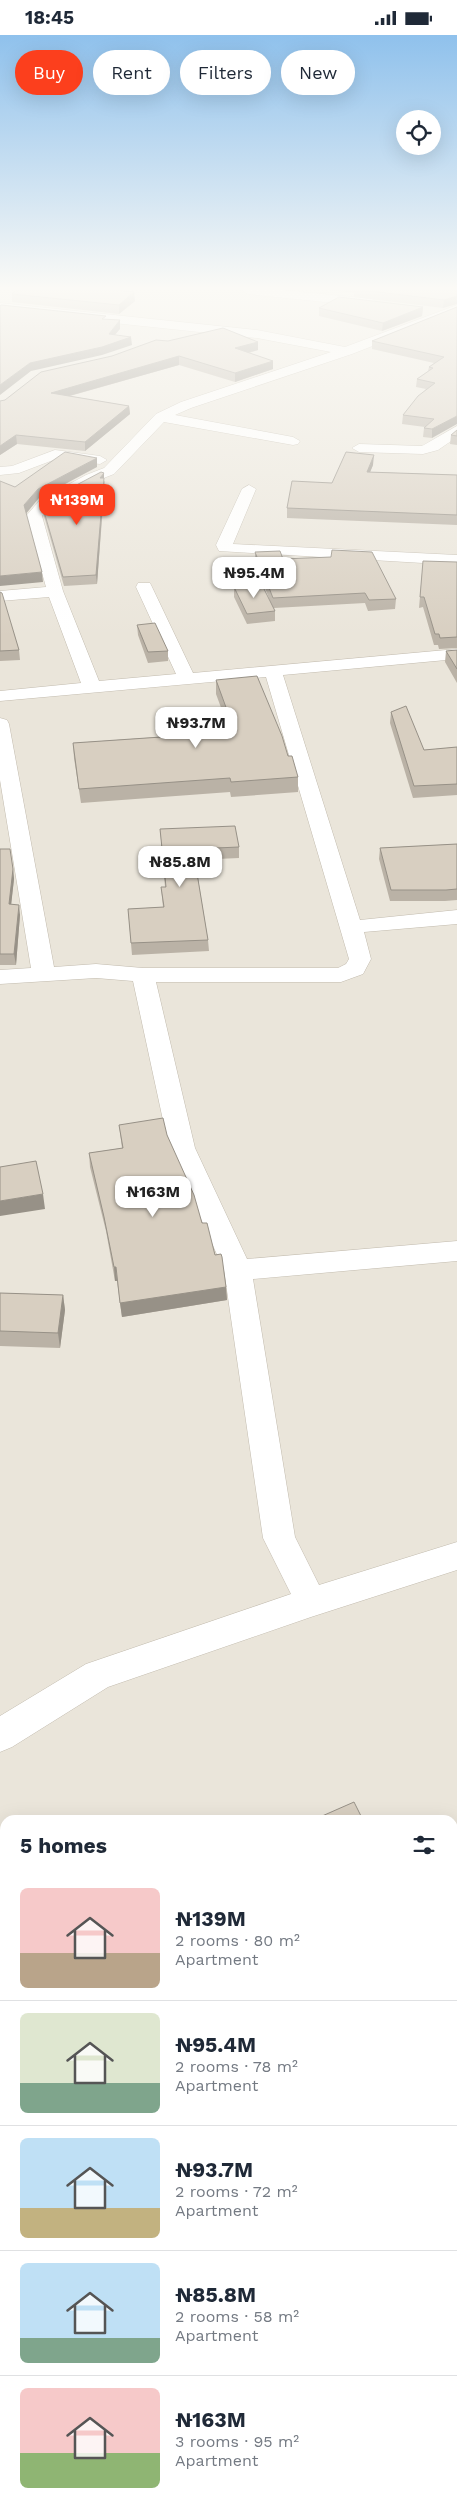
<!DOCTYPE html>
<meta charset="utf-8">
<style>
body{margin:0;font-family:"Work Sans",sans-serif;background:#f6f6f7;color:#1f2937;height:100vh;display:flex;flex-direction:column;font-size:19px;white-space:nowrap}
*{box-sizing:border-box;margin:0}
p{font-size:16px;color:#747a83}
.icon{flex:none;width:28px;height:28px;fill:none;stroke:currentColor;stroke-width:2;stroke-linecap:round;stroke-linejoin:round}
.map{position:relative;flex:1;overflow:hidden}
.panel{position:absolute;left:0px;top:1780px;width:458px;height:696px;display:flex;flex-direction:column;background:#fff;border-radius:15px 15px 0 0;box-shadow:0 5px 20px #0002}
.panel>*{flex:none}
.guide{position:absolute;left:15px;top:15px;width:428px;height:45px;display:flex;gap:10px}
.fabs{position:absolute;left:396px;top:75px;display:grid;gap:10px}
.fabs a{display:grid;place-items:center;width:45px;height:45px;border-radius:50%;background:#fff;box-shadow:0 5px 20px #0002;font-size:25px}
.price{position:absolute;translate:-50% -42px;padding:0 11px;border-radius:10px;background:#fff;color:#222;font-size:16px;line-height:32px;filter:drop-shadow(0 1px 2px #0008)}
.price::after{content:'';position:absolute;left:50%;top:30px;width:15px;height:11px;margin-left:-8px;background:inherit;clip-path:polygon(0 0,100% 0,50% 100%)}
.price.selected{background:#fc3f1d;color:#fff}
ul{padding:0;list-style:none}
li{display:flex;align-items:center;gap:15px;height:125px;padding:0 20px}
li+li{border-top:1px solid #e0e1e3}
li span{display:grid;place-items:center;flex:none;width:140px;height:100px;border-radius:8px;color:#555}
li>.icon{margin-inline-start:auto}
span .icon{width:60px;height:60px;fill:#fffc;stroke-width:1}
li b{font-size:21px}
h2{display:flex;justify-content:space-between;align-items:center;height:60px;padding:0 20px;font-size:21px}
.pill{padding:0 18px;border-radius:22px;background:#fff;box-shadow:0 5px 20px #0002;font-size:18px;line-height:45px}
.pill.selected{background:#fc3f1d;color:#fff}
.status{display:flex;justify-content:space-between;align-items:center;height:35px;padding:0 25px;background:#fff;direction:ltr}
.status svg{height:14px;fill:currentColor}
.map>svg:first-child{display:block}
</style>
<div class="status"><b>18:45</b><svg viewBox="0 0 49 12"><path d="M0 12V9h3v3zM5 12V6h3v6zM10 12V3h3v9zM15 12V0h3v12zM26 1h20v11H26zM47 4h2v5h-2z"/></svg></div>
<div class="map">
<svg width="457" height="2476" viewBox="0 0 457 2476">
<rect width="100%" height="100%" fill="#f6f3ec"/>
<path fill="#eae5da" fill-rule="evenodd" d="M0,255H457V2476H0ZM5,1785H452V2471H5Z"/>
<g fill="none" stroke-linecap="round" stroke-linejoin="round">
<defs>
<path id="minor" d="M242,255H282L372,264L378,268L372,272L248,259Z
M0,268L257,295L345,312L457,270V278L352,319L191,373L175,380L293,402L300,406L298,409L293,410L164,387L114,439L96,446L50,471L42,481L63,556L99,646L176,639L136,552L138,548H150L152,552L193,638L457,614V624L283,640L360,885L457,875V889L364,897L371,924L363,939L341,947H156L195,1113L247,1224L457,1206V1226L253,1244L295,1502L319,1550L457,1507V1535L311,1582L108,1652L12,1712L0,1717V1681L86,1629L291,1559L263,1503L224,1235L169,1113L133,946L96,943L0,949V935L31,933L0,745V683L7,685L9,689L54,932L96,929L143,933H338L346,929L349,924L266,642L0,666V656L81,648L49,562L0,566V556L46,552L26,481L40,465L86,440L104,433L156,379L181,367L331,317L257,303L0,276Z
M457,391V402L438,415L423,419L359,417L352,413L359,409L422,411Z
M55,415L100,421L107,425L100,429L56,424L19,438L0,440V432L12,431Z
M249,450L256,454L233,509L457,520V530L219,516L216,510L242,454Z
M457,1979V2019L452,2021V1981Z
M5,2249V2294L0,2296V2251Z"/>
</defs>
<use href="#minor" stroke="#c2bbae" stroke-width="1"/>
<use href="#minor" fill="#fff" fill-rule="evenodd"/>
</g>
<path fill="#bab2a6" d="M126,255L125,256L134,257L135,266L119,279L12,267V259Z
M330,255H457L443,273L354,262V258Z
M423,272L422,281L382,296L319,281V273Z
M457,272L432,403L423,402L424,393L425,392L402,389L403,380L426,354L416,352L417,344L428,336L429,332L434,328L372,314V306Z
M168,306L258,307V315L249,318L273,326V334L235,347L179,330L70,361L129,371L130,379L85,416L17,409L0,420V366L5,365L112,321Z
M457,395V410L450,409L451,400Z
M373,430L370,437L457,440V490L287,483V473L332,448Z
M105,446L97,549L64,551L44,481L43,473Z
M255,517L283,524L396,564L395,574L368,576L365,568L274,573L275,576V586L247,589L234,562V552L270,566L255,527Z
M423,526L457,528V613L439,614L438,610H434L423,572L419,573Z
M0,557L19,615L20,625L0,626Z
M137,590L168,616V626L148,628L138,600Z
M457,615V648L445,627L446,616Z
M216,645L288,721L298,742V757L231,762L230,757L81,768L74,723L73,708L230,697L216,659Z
M391,677L424,715L457,712V760L413,763L390,688Z
M160,794L239,812V823L195,825L208,905L209,916L132,920L128,874L163,872L161,852H165Z
M457,809V865L445,866H390L379,824L380,813Z
M0,814L13,834L14,844L11,869L20,880L16,930H0Z
M119,1090L167,1100L215,1220L226,1252L227,1265L122,1282L117,1246H115L106,1196L90,1132L89,1118L122,1113Z
M0,1258L63,1260L65,1275L60,1313L0,1311Z
M457,2016V2051L452,2040V2017Z
M452,2118L457,2125V2452L452,2444Z
M457,2459V2476H438L443,2471H452V2463Z"/>
<path fill="#979187" d="M134,257L135,266L119,279V270Z
M457,261V269L443,273L444,265Z
M423,272L422,281L382,296L383,288Z
M120,285V294L109,307V299Z
M131,302L132,310L102,320L31,336L0,360V350L30,328Z
M258,307V315L235,321V313Z
M179,321V330L51,366V358Z
M273,326V334L235,347V338Z
M129,371L130,379L85,416V407Z
M457,381V389L432,403V394Z
M16,400L17,409L0,420V411Z
M374,420L373,430L366,447L367,437Z
M97,423V432L39,463L25,480L24,470L38,454Z
M104,438V452L97,549L96,540L100,443Z
M42,537L43,547L0,551V541Z
M13,834L14,844L10,880L9,869Z
M19,870L20,880L16,930L14,919Z
M43,1159L45,1174L0,1181V1166Z
M114,1232H116L117,1246H115Z
M226,1252L227,1265L122,1282L120,1268Z
M63,1260L65,1275L60,1313L58,1298Z"/>
<path fill="#d8cfc1" stroke="#979187" d="M16,255H117L134,257L119,270L12,259Z
M362,255H457V261L444,265Z
M339,262L423,272L383,288L319,273Z
M1,270L106,281L102,284L120,285L109,299L131,302L102,312L30,328L0,350V271Z
M457,272V381L432,394L424,393L434,384L403,380L418,361L435,348L417,344L433,333L429,332L444,322L372,306Z
M223,293L258,307L235,313L273,326L235,338L179,321L51,358L129,371L85,407L16,400L0,411V366L5,365L41,337L112,321L156,305L168,306Z
M457,395V401L451,400Z
M65,417L97,423L38,454L24,470L42,537L0,541V446L15,452Z
M346,417L374,420L367,437L457,440V480L287,473L292,446L332,448Z
M101,437L104,438L100,443H104L96,540L63,542L43,473L50,464Z
M332,515L372,517L396,564L369,565L365,558L273,563L255,517L280,516L283,524L331,522Z
M423,526L457,527V602L440,603L439,599H435L424,562H420Z
M262,550L275,576L247,579L234,552Z
M0,557L2,558L19,615L0,616Z
M155,588L168,616L148,617L137,590Z
M457,615V634L446,616Z
M257,641L282,701L288,721H292L298,742L231,747L230,743L79,754L73,708L235,697L216,645Z
M406,671L424,715L457,712V749L414,751L391,677Z
M235,791L239,812L193,814L208,905L131,908L128,874L164,872L161,852H166L160,794Z
M457,809V854L446,855H391L380,813Z
M0,814H10L13,834L9,869L19,870L14,919H0Z
M163,1083L167,1100L194,1160L202,1188H207L215,1220L221,1219L222,1222L226,1252L120,1268L116,1232H114L104,1182L89,1118L123,1113L119,1090Z
M36,1126L43,1159L0,1166V1132Z
M0,1258L63,1260L58,1298L0,1296Z
M354,1767L363,1785H313Z
M457,2016V2035L452,2024V2017Z
M452,2118L457,2125V2442L452,2434Z
M5,2441V2471H66L69,2476H0V2447Z
M457,2461V2476H441L446,2471H452V2465Z
M120,2471H204L207,2476H122Z"/>
<linearGradient id="sky" x2="0" y2="1"><stop stop-color="#8fc1ec"/><stop offset="0.42" stop-color="#fbfaf6"/><stop offset="1" stop-color="#fbfaf6" stop-opacity="0"/></linearGradient>
<rect width="457" height="602" fill="url(#sky)"/>
</svg>
<div class="fabs">
<a><svg class="icon" aria-label="locate" viewBox="0 0 24 24"><circle cx="12" cy="12" r="6"/><path d="M12 2v4M12 18v4M2 12h4M18 12h4"/></svg></a>
</div>
<b class="price selected" style="left:77px;top:491px">₦139M</b>
<b class="price" style="left:254px;top:564px">₦95.4M</b>
<b class="price" style="left:196px;top:714px">₦93.7M</b>
<b class="price" style="left:180px;top:853px">₦85.8M</b>
<b class="price" style="left:153px;top:1183px">₦163M</b>
<div class="guide">
<a class="pill selected">Buy</a>
<a class="pill">Rent</a>
<a class="pill">Filters</a>
<a class="pill">New</a>
</div>
<section class="panel">
<h2>5 homes<svg class="icon" aria-label="filters" viewBox="0 0 24 24"><path d="M4 7h16M4 17h16"/><circle cx="9" cy="7" r="2"/><circle cx="15" cy="17" r="2"/></svg></h2>
<ul>
<li><span style="background:linear-gradient(#f6c9c9 65%,#b9a48a 0)"><svg class="icon" aria-label="home" viewBox="0 0 24 24"><path d="M3 11l9-7 9 7M6 9v11h12V9"/></svg></span><div><b>₦139M</b><p>2 rooms · 80 m²</p><p>Apartment</p></div></li>
<li><span style="background:linear-gradient(#dfe7d0 70%,#7fa58c 0)"><svg class="icon" aria-label="home" viewBox="0 0 24 24"><path d="M3 11l9-7 9 7M6 9v11h12V9"/></svg></span><div><b>₦95.4M</b><p>2 rooms · 78 m²</p><p>Apartment</p></div></li>
<li><span style="background:linear-gradient(#bfe0f5 70%,#c2b280 0)"><svg class="icon" aria-label="home" viewBox="0 0 24 24"><path d="M3 11l9-7 9 7M6 9v11h12V9"/></svg></span><div><b>₦93.7M</b><p>2 rooms · 72 m²</p><p>Apartment</p></div></li>
<li><span style="background:linear-gradient(#bfe0f5 75%,#7fa58c 0)"><svg class="icon" aria-label="home" viewBox="0 0 24 24"><path d="M3 11l9-7 9 7M6 9v11h12V9"/></svg></span><div><b>₦85.8M</b><p>2 rooms · 58 m²</p><p>Apartment</p></div></li>
<li><span style="background:linear-gradient(#f6c9c9 65%,#8fb573 0)"><svg class="icon" aria-label="home" viewBox="0 0 24 24"><path d="M3 11l9-7 9 7M6 9v11h12V9"/></svg></span><div><b>₦163M</b><p>3 rooms · 95 m²</p><p>Apartment</p></div></li>
</ul>
</section>
</div>
